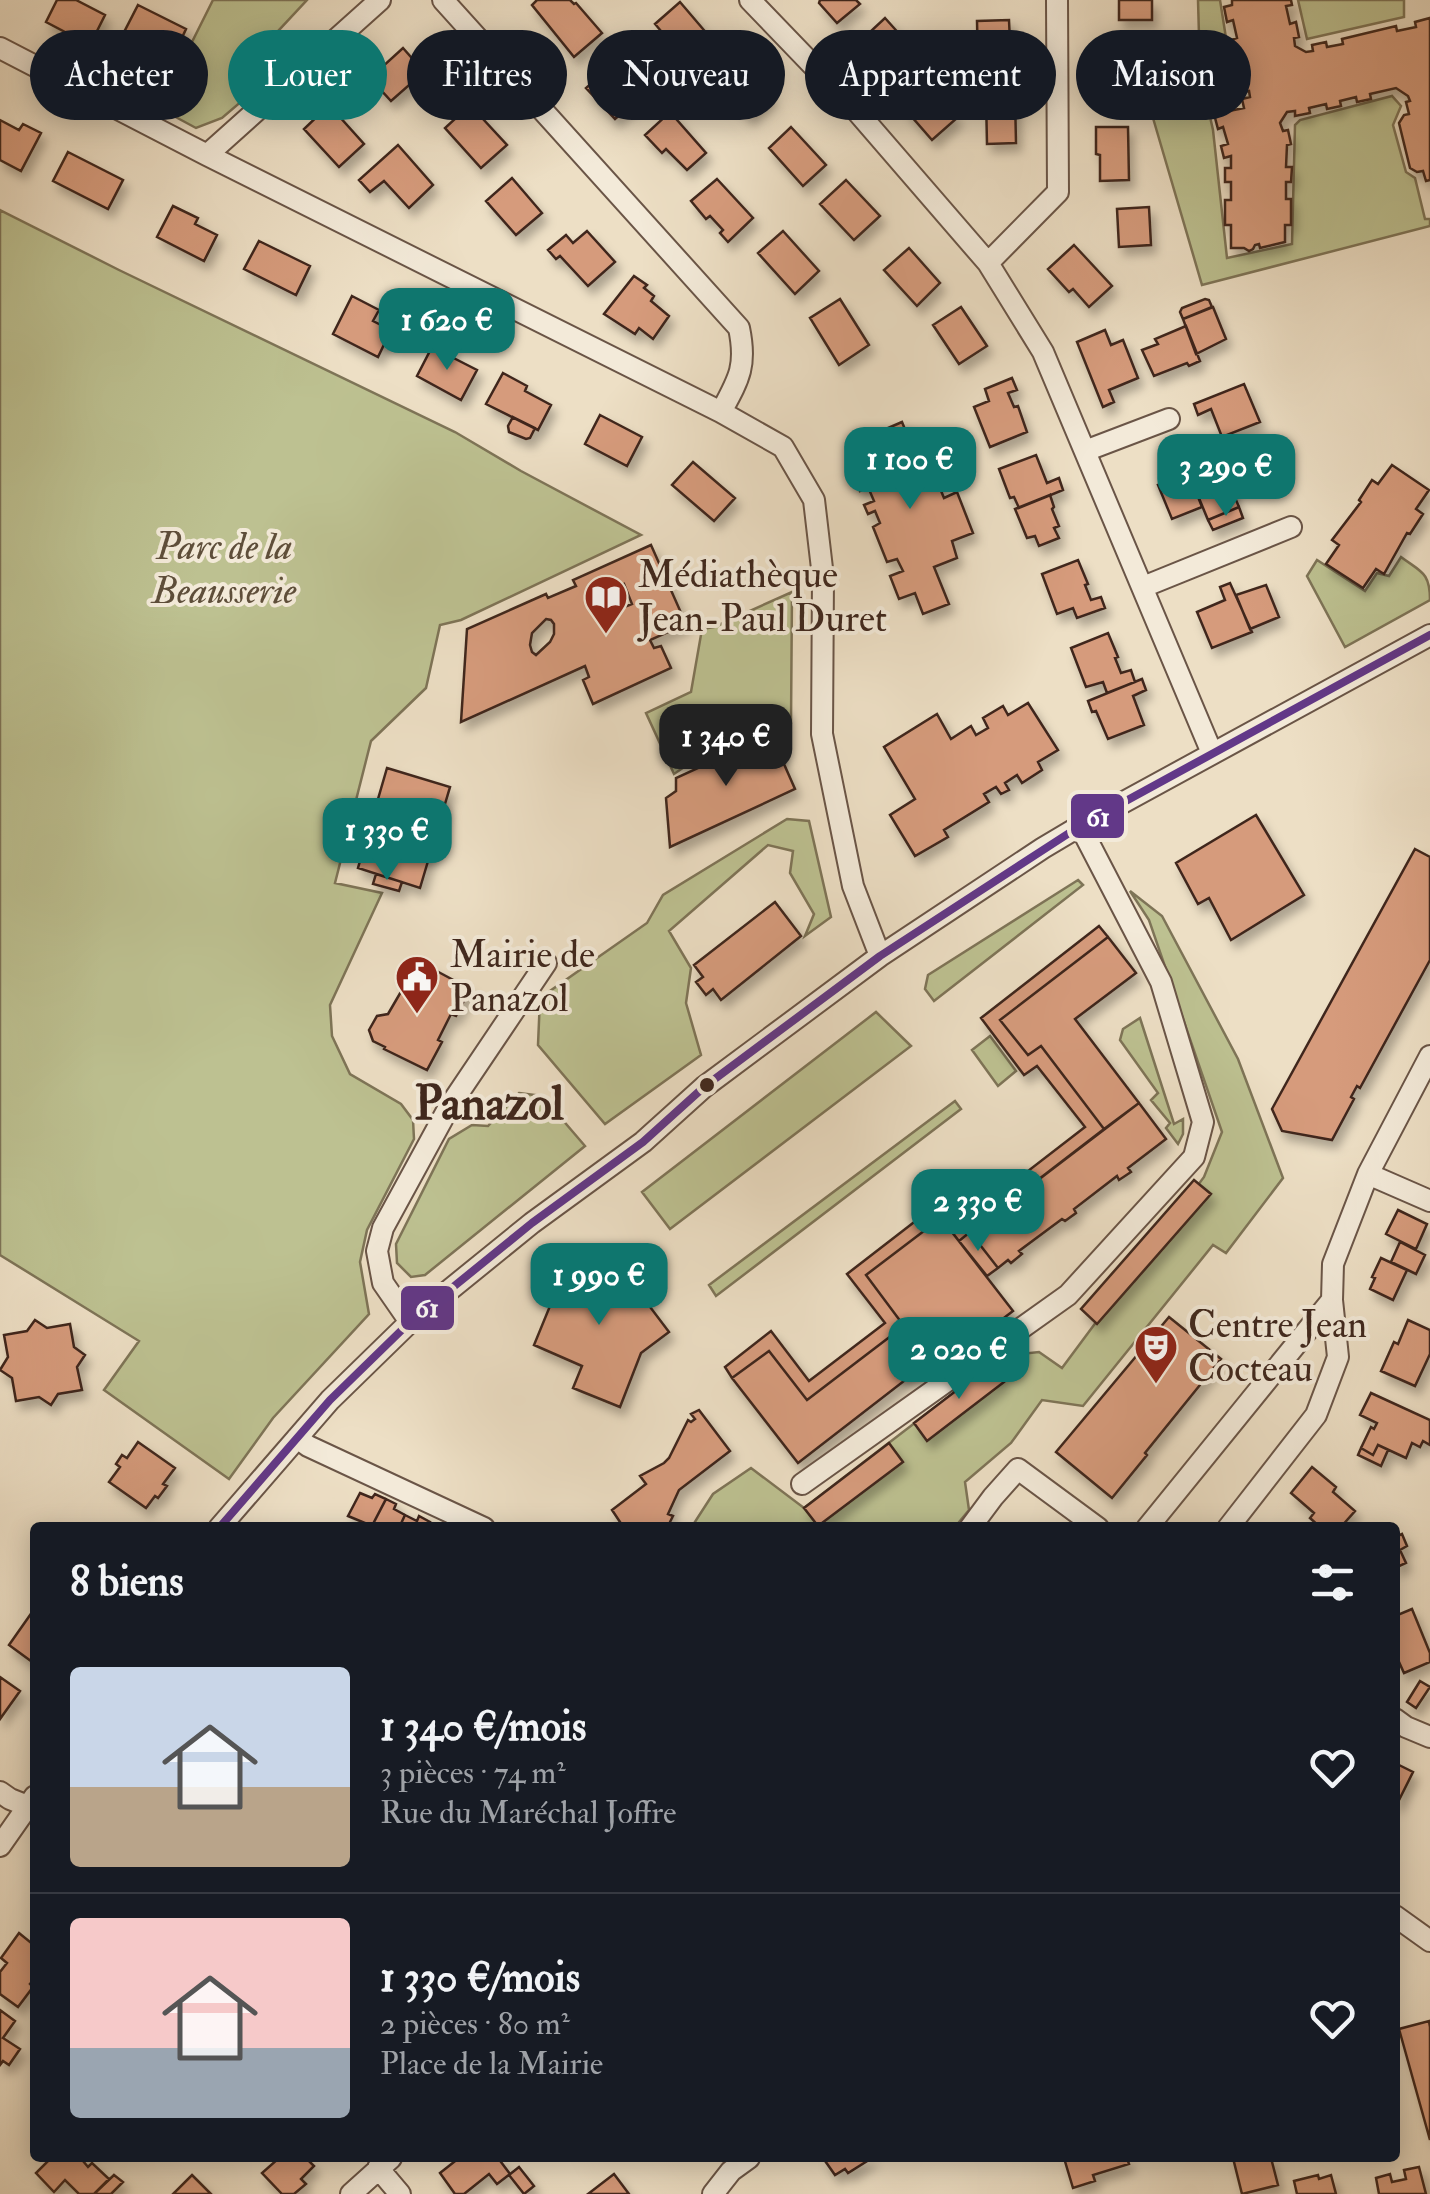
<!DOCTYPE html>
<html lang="fr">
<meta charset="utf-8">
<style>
body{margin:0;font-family:"IM FELL Double Pica",serif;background:#242831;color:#f1f3f6;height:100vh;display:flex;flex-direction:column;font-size:38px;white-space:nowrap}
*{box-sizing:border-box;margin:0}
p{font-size:32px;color:#9ea1a6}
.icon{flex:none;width:55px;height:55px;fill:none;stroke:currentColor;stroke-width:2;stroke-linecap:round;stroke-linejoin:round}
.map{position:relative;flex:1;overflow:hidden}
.sheet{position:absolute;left:30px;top:1522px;width:1370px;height:640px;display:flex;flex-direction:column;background:#171b24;border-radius:10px;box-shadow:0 5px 25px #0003}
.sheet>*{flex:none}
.guide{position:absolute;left:30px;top:30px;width:1370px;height:90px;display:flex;gap:20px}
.price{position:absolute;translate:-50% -85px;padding:0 22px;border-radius:20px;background:#0f766e;color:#fff;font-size:32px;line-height:65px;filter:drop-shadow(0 2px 5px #0008)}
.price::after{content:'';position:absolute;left:50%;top:60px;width:30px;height:22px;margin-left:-15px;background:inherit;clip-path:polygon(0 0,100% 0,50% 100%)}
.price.on{background:#222;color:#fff}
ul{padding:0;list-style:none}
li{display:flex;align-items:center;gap:30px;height:250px;padding:0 40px}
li+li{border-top:2px solid #363941}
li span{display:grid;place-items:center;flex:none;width:280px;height:200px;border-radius:10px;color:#555}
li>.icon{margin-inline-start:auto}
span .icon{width:120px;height:120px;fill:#fffc;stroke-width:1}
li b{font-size:42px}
h2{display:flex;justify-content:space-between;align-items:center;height:120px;padding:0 40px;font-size:42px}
.tag{padding:0 35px;border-radius:45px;background:#171b24;box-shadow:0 5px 25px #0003;font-size:35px;line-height:90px}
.tag.on{background:#0f766e;color:#fff}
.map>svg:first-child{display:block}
</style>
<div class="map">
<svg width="1430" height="2194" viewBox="0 0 1430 2194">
<defs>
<filter id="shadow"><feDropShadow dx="5" dy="8" stdDeviation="5" flood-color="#0004"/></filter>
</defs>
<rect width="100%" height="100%" fill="#eddfc5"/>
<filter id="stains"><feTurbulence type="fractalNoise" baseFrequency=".002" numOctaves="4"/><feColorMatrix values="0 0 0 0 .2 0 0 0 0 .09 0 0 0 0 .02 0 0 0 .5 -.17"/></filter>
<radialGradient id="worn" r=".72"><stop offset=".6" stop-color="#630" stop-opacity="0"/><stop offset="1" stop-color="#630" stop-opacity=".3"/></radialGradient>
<path fill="#bdc191" stroke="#7e7457" stroke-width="2.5" d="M213,0H307L240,72L257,88L222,118L196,128L159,108Z
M1198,0H1220L1236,101L1208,108L1213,130L1227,258L1292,244L1295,125L1300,120L1392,96L1401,106L1393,125L1406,172L1415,178L1425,219H1430V226L1202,285L1153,118L1201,106Z
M1298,0H1404V17L1307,39Z
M0,210L119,270L455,432L521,471L641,535L461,620L440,625L426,688L371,741L335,883L382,893L330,1005L332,1036L350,1074L401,1104L413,1120L414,1139L367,1230L360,1262L369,1314L273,1418L229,1479L104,1390L139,1341L0,1255Z
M1401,557C1421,572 1430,572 1430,600L1345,647L1307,576L1317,560L1365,591L1377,573L1389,576Z
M792,592L791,723L763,738L747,724L674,774L646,713L691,692L702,629L714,627Z
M787,819L809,821L831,917L805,936L814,914L790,873L793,851L768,845L669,931L691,968L686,1003L701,1055L605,1124L538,1045L540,998L647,923L663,895Z
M1078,880L1083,885L934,1001L925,989L928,975Z
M1130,891L1162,916L1238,1059L1283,1178L1226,1253L1213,1245L1083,1406L1042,1400L1011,1443L965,1482L969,1510L955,1527L691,1528L713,1494L751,1468L804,1508L1002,1356L1039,1352L1062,1368L1204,1177L1222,1132L1149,920Z
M876,1012L911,1046L670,1229L642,1192Z
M1140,1018L1174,1124L1183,1119V1134L1178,1144L1166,1128L1170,1123L1151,1100L1158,1093L1120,1040L1123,1029Z
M990,1036L1016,1071L998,1086L972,1050Z
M519,1093L542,1096L585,1146L425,1275L411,1277L397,1263L396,1244L449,1139L472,1125L488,1126Z
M955,1101L961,1109L716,1296L709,1285Z"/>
<path fill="#d69b7c" stroke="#3f271d" stroke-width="2.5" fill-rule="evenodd" filter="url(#shadow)" d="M57,0H76L105,15L90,45L46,22Z
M537,0H570L574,4L576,3L602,33L574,57L532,5Z
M820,0H856L860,4L837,23L819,3Z
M1119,0H1152V20H1119Z
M1232,0H1291L1292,5L1286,6L1290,24L1296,22L1299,37L1294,38L1295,46L1306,52L1313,51L1312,45L1326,42L1327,47L1343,44L1342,39L1396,26L1397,31L1416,27L1415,22L1430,18V180L1426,181L1423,171L1417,172L1410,168L1399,123L1404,115L1409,114L1406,102L1410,101L1408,96L1396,88L1370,94L1371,99L1357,102L1356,97L1340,101L1341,106L1327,109L1326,104L1309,108L1310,113L1295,116V111L1287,112L1280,123L1283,131L1288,130L1291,144L1287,145L1286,167H1292L1291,182H1286V199H1291V225H1285V242L1260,248L1259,244L1255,245L1253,249L1249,251L1244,248H1231V225H1225V200H1231V182H1225V168H1231V156L1224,158L1221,146L1228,144L1223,127L1218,129L1214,114L1244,108L1242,99L1250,97L1249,91L1243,92L1231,40L1237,38L1233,20L1227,22L1224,7L1232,5Z
M680,2L709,36L684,58L655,24Z
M138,5L186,29L173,57L137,39L134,45L121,38Z
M885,18L920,57L901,73L883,54L872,63L856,45Z
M1009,20L1011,65H978L977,21Z
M403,48L424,72L391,101L370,78Z
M1104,51H1130L1132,104L1106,105Z
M612,65L641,97L615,119L586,88Z
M742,65L771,97L749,117L720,85Z
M928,88L957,118L932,140L905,109Z
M1015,97L1016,143L987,144L986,98Z
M329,105L364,144L339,167L304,129Z
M470,105L507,145L481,168L445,128Z
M670,112L706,153L687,170L666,149L662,153L645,135Z
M0,120L19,130L23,124L41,133L21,171L0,160Z
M791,127L826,165L803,186L769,148Z
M1096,127H1128L1129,180L1100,181V155L1096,154Z
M398,145L433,185L409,208L384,181L370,192L359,180Z
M68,152L123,180L108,209L53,181Z
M512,178L542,213L516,235L486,201Z
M717,179L753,218L728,242L720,233L723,230L710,216L706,219L691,201Z
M846,180L880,216L854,240L820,204Z
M173,206L198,218L195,224L217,235L204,261L157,237Z
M1149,207L1151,245L1119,247L1117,209Z
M587,231L615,262L588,286L560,256L556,259L548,250L566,235L573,243Z
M783,231L819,271L795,294L758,253Z
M259,241L310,266L296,295L244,269Z
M1074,245L1112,286L1089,307L1073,289L1069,292L1048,269Z
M909,248L940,283L917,306L884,270Z
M634,276L647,285L644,288L654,296L651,301L669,316L653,339L639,328L635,334L604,314Z
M352,296L379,310L373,321L391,330L378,357L333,334Z
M840,299L869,345L839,365L810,318Z
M1205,299L1209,300L1212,307L1183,319L1180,312L1182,308Z
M961,307L987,346L959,364L933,325Z
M1213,307L1226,339L1196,354L1183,319Z
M1186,326L1200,361L1189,366L1187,363L1154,376L1142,350L1158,344L1155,339Z
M1105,330L1111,345L1123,340L1138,378L1109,390L1114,402L1103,407L1077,342Z
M432,347L477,370L461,400L417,376Z
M503,373L527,386L525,391L551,405L538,430L486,404Z
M1012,378L1017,390L1008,393L1014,407L1018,406L1027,432L990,447L974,407L989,401L985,389Z
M1244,384L1260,422L1222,437L1211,409L1198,415L1194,404Z
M600,415L642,437L627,466L585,444Z
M513,417L535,428L530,438L526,439L509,432L508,426Z
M902,422L911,444L920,440L944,498L957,492L973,533L952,541L957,558L934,567L949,604L923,614L915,593L899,599L890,576L903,571L897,559L887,562L873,527L880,523L875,511L868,514L864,505L874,501L868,487L860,491L850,468L859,464L851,444Z
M1036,455L1047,483L1059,478L1063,490L1019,508L1014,497L1010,498L999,469Z
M693,462L735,498L714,521L672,485Z
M1392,465L1429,490L1416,509L1423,514L1410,534L1407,533L1384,574L1376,569L1363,588L1326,564L1339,545L1332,540L1361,502L1359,500L1372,480L1378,484Z
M1188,471L1202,507L1172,519L1158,485Z
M1225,474L1239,507L1208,520L1194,486Z
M1050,495L1054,507L1052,509L1059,526L1054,528L1059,538L1039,546L1035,536L1027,538L1015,509Z
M1239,507L1243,518L1213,530L1208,520Z
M651,545L686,624L650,640L654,648L661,646L671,668L593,704L583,680L589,677L585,666L461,722L467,629L546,594L548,598L576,586L573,580ZM624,584L632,604L617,610L608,591ZM546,619L551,620L554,624V634L550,642L536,655L532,652L530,645L532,633Z
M1078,560L1088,584L1085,585L1091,600L1101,597L1105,608L1077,618L1073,608L1057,614L1042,574Z
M1230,583L1252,632L1212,648L1197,612L1225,600L1220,587Z
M1266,585L1279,617L1250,629L1236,595Z
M1108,633L1118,657L1115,658L1121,673L1131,670L1135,682L1107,693L1103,682L1086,687L1071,648Z
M1142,679L1146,690L1133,696L1144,725L1108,739L1096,711L1092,712L1088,701Z
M1028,703L1058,750L1038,762L1042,770L1022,783L1017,775L1005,783L1009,790L1001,794L996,787L984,794L989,802L944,830L948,837L915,856L890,815L915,799L884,747L937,714L951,739L971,726L976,735L988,728L983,718L1003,706L1008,715Z
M752,735L767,751L776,746L795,789L670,847L666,798L676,791V778L720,758Z
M387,768L450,787L420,888L358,868Z
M1256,815L1304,895L1231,940L1209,898L1198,904L1176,863Z
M1415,849L1430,857V960L1360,1088L1357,1086L1351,1097L1354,1099L1332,1140L1282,1131L1272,1109Z
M376,874L402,882L399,891L373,884Z
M775,902L801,936L721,1000L713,989L706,995L696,982L703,977L694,965Z
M1099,926L1108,937L1000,1020L1028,1055L1041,1046L1104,1129L970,1232L962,1222L1085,1127L1037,1066L1024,1075L981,1018Z
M1108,937L1136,973L1075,1019L1139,1103L1104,1129L1041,1046L1028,1055L1000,1020Z
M418,961L470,989L456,1016L451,1014L438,1040L442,1042L427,1070L384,1049L385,1047L373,1041L369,1030L377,1016L388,1014L402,990L398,977L407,962Z
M1139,1103L1166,1139L1128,1168L1131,1172L1119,1180L1117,1176L1074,1209L1076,1213L1065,1221L1062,1219L1019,1251L1022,1254L1011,1263L1008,1260L998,1268L970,1232Z
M1194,1180L1211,1194L1097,1324L1081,1309Z
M944,1199L970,1232L959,1241L941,1218L866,1275L904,1326L807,1400L769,1351L732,1378L725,1367L771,1331L809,1381L885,1323L847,1274Z
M1398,1210L1427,1224L1416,1249L1386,1234Z
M941,1218L1013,1311L937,1369L931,1360L798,1463L732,1378L769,1351L807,1400L862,1358L904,1326L866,1275Z
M970,1232L998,1268L987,1276L959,1241Z
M1400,1242L1425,1255L1416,1274L1391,1262Z
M586,1253L592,1261L599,1255L628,1293L635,1287L669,1332L641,1353L620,1407L573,1388L582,1366L534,1345L557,1289L550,1280Z
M1381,1258L1407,1270L1393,1300L1370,1289L1375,1278L1372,1277Z
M1169,1317L1221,1359L1145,1453L1147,1455L1112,1498L1056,1452Z
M35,1320L47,1328L70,1324L74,1347L85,1355L77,1367L82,1390L58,1394L51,1405L39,1397L16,1401L12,1378L0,1370L8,1357L4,1335L27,1331Z
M1408,1320L1430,1330V1354L1415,1386L1381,1371L1394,1342L1398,1344Z
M991,1364L1004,1382L927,1441L914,1423Z
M1371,1393L1430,1420V1445L1423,1441L1420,1447L1412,1443L1406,1458L1378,1445L1373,1455L1361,1448L1371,1427L1374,1429L1377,1423L1360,1415Z
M699,1410L730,1451L679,1490L668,1514L673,1516L667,1528H624L612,1510L646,1484L640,1476L664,1463L669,1458L688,1420L691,1422L695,1419L691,1414Z
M138,1442L175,1468L163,1484L167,1486L158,1498L155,1496L146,1508L109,1482L120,1467L116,1464L122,1455L127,1458Z
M889,1443L903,1462L818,1526L804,1508Z
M1378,1445L1388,1450L1381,1466L1358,1455L1361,1448L1373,1455Z
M1312,1467L1336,1487L1333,1492L1355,1511L1340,1528H1321L1310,1518L1314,1513L1291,1493Z
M360,1493L372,1498L375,1494L386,1499L372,1526L348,1516Z
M386,1499L396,1504L394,1509L405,1515L399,1528L372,1526Z
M405,1515L417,1521L419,1516L430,1522L427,1528H399Z
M1402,1534L1407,1546L1400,1550L1406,1563L1395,1568V1537Z
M35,1608V1664L9,1645Z
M1412,1609L1430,1653V1662L1404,1673L1395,1653V1616Z
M0,1677L20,1691L0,1719Z
M1420,1681L1430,1687L1416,1708L1407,1702Z
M1395,1763L1413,1772L1397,1804L1395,1803Z
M19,1933L35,1946V1978L30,1984L33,1987L18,2007L0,1994V1972L7,1963L1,1958Z
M0,2010L15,2021L3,2038L20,2049L9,2065L3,2061L0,2065Z
M1429,2021L1430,2027V2140L1399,2029Z
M51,2158H87L83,2161L88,2167L92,2163L109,2179L94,2194H79L65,2180L54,2192L36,2173Z
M279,2158H306L314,2166L301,2179L306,2184L294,2194H282L262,2173Z
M459,2158H498L510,2174L497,2184L489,2174L464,2194H455L440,2173Z
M823,2158H872L848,2173L845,2169L835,2175Z
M1064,2158H1127L1129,2164L1093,2175L1095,2181L1073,2188Z
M1233,2158H1271L1278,2185L1242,2194Z
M519,2167L534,2186L524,2194L509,2175Z
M1419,2167L1426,2194H1379L1376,2178L1390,2174L1392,2182L1406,2179L1404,2170Z
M614,2174L629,2194H588Z
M114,2175L123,2182L111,2194H94Z
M192,2175L211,2194H173Z
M1318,2175L1319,2179L1331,2175L1336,2194H1297L1294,2181Z"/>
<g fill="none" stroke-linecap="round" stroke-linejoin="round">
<defs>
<path id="street" d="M443,0L739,328C747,366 739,379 721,412
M750,0L854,108L988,263L1043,352L1212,753
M0,48L207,155L721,412L783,447L814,500L823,577L822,734L853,886L880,956
M207,155L380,0
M988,263L1058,192L1057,0
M1085,451L1169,419
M1143,587L1291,527
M1368,1174L1430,1201
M410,1322L383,1283L377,1251L383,1228L449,1107L546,963
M297,1438L308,1446L484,1528
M802,1484L1068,1295L1194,1157L1203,1122L1161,982L1080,826
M219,1528L330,1400L410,1322L532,1223L643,1142L704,1087L880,956L1043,848L1080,826L1430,635
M970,1528L993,1497L1018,1469L1098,1528
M1147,1528L1332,1300
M1228,1528L1316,1415L1338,1357L1332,1300L1333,1264L1368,1174L1430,1056
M1395,1719L1406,1727L1430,1737
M0,1792L10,1799L35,1809
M0,1846L35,1796
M1395,1916L1430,1941
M378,2168L400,2194
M351,2194L391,2158
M713,2194L731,2171L749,2158"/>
</defs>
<use href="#street" stroke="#6a5547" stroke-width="24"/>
<use href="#street" stroke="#f3ead9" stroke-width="20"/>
<defs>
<path id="bus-1" d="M219,1528L330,1400L410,1322L532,1223L643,1142L704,1087L880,956L1080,826L1430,635"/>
</defs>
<use href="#bus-1" stroke="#f3ead9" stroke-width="15"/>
<use href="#bus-1" stroke="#623888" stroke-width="8"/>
</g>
<defs>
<symbol id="library-pin" viewBox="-11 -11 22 30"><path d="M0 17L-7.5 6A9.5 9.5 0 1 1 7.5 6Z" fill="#8f2418" stroke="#f3ead9"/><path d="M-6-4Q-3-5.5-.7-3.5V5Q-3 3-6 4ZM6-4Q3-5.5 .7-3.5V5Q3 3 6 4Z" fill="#fff"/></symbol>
<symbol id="civic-pin" viewBox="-11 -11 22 30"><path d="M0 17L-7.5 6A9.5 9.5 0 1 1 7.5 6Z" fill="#8f2418" stroke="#f3ead9"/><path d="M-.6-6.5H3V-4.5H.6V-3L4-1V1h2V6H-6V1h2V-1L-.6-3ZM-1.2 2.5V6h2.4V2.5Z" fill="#fff"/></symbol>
<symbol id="theatre-pin" viewBox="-11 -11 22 30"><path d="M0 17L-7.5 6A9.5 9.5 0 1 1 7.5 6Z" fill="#8f2418" stroke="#f3ead9"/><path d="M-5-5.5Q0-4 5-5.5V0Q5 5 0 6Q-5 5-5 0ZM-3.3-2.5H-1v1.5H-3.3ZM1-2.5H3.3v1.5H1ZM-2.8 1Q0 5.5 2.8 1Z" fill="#fff"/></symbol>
</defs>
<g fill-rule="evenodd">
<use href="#library-pin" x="581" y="572" width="50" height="68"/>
<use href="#civic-pin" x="392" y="952" width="50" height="68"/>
<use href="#theatre-pin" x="1131" y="1322" width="50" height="68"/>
</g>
<circle fill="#3f271d" stroke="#f3ead9" stroke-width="4" cx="707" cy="1085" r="9"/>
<g text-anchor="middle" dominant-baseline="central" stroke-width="8" stroke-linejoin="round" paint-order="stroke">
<g font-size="38" font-style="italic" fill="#5e4e3a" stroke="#f3ead9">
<text x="224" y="547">Parc de la<tspan x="224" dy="44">Beausserie</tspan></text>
</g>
<g font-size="38" fill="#3f271d" stroke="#f3ead9" text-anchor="start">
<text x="638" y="575">Médiathèque<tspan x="638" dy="44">Jean-Paul Duret</tspan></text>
<text x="450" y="955">Mairie de<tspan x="450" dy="44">Panazol</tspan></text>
<text x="1188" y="1325">Centre Jean<tspan x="1188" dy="44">Cocteau</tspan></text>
</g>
<g font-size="48" font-weight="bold" fill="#3f271d" stroke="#f3ead9">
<text x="489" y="1104">Panazol</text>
</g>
</g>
<g stroke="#f3ead9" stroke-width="4">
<rect x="1069" y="792" width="57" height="48" rx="10" fill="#623888"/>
<rect x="399" y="1284" width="57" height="48" rx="10" fill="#623888"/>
</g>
<g font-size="28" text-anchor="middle" font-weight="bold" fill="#fff">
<text x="1098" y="826">61</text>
<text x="427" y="1317">61</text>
</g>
<rect width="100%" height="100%" filter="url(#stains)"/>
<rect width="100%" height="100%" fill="url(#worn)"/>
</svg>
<b class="price" style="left:447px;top:373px">1 620 €</b>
<b class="price" style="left:910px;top:512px">1 100 €</b>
<b class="price" style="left:1226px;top:519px">3 290 €</b>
<b class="price on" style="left:726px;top:789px">1 340 €</b>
<b class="price" style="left:387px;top:883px">1 330 €</b>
<b class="price" style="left:978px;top:1254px">2 330 €</b>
<b class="price" style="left:599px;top:1328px">1 990 €</b>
<b class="price" style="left:959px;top:1402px">2 020 €</b>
<div class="guide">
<a class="tag">Acheter</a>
<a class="tag on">Louer</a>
<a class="tag">Filtres</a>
<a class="tag">Nouveau</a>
<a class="tag">Appartement</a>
<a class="tag">Maison</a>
</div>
<section class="sheet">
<h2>8 biens<svg class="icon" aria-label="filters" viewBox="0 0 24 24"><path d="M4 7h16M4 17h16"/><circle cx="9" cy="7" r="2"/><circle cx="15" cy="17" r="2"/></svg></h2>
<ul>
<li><span style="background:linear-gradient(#c9d6e8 60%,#b9a48a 0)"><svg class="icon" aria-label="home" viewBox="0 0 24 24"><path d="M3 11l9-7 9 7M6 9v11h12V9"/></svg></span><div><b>1 340 €/mois</b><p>3 pièces · 74 m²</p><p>Rue du Maréchal Joffre</p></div><svg class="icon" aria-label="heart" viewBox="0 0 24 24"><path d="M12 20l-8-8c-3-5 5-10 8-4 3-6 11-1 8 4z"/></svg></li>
<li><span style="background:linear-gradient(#f6c9c9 65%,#9aa5b1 0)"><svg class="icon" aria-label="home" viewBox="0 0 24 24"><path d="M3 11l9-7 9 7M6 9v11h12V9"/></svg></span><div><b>1 330 €/mois</b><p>2 pièces · 80 m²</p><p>Place de la Mairie</p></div><svg class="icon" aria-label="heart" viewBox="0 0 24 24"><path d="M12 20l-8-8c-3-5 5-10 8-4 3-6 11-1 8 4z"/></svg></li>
</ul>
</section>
</div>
